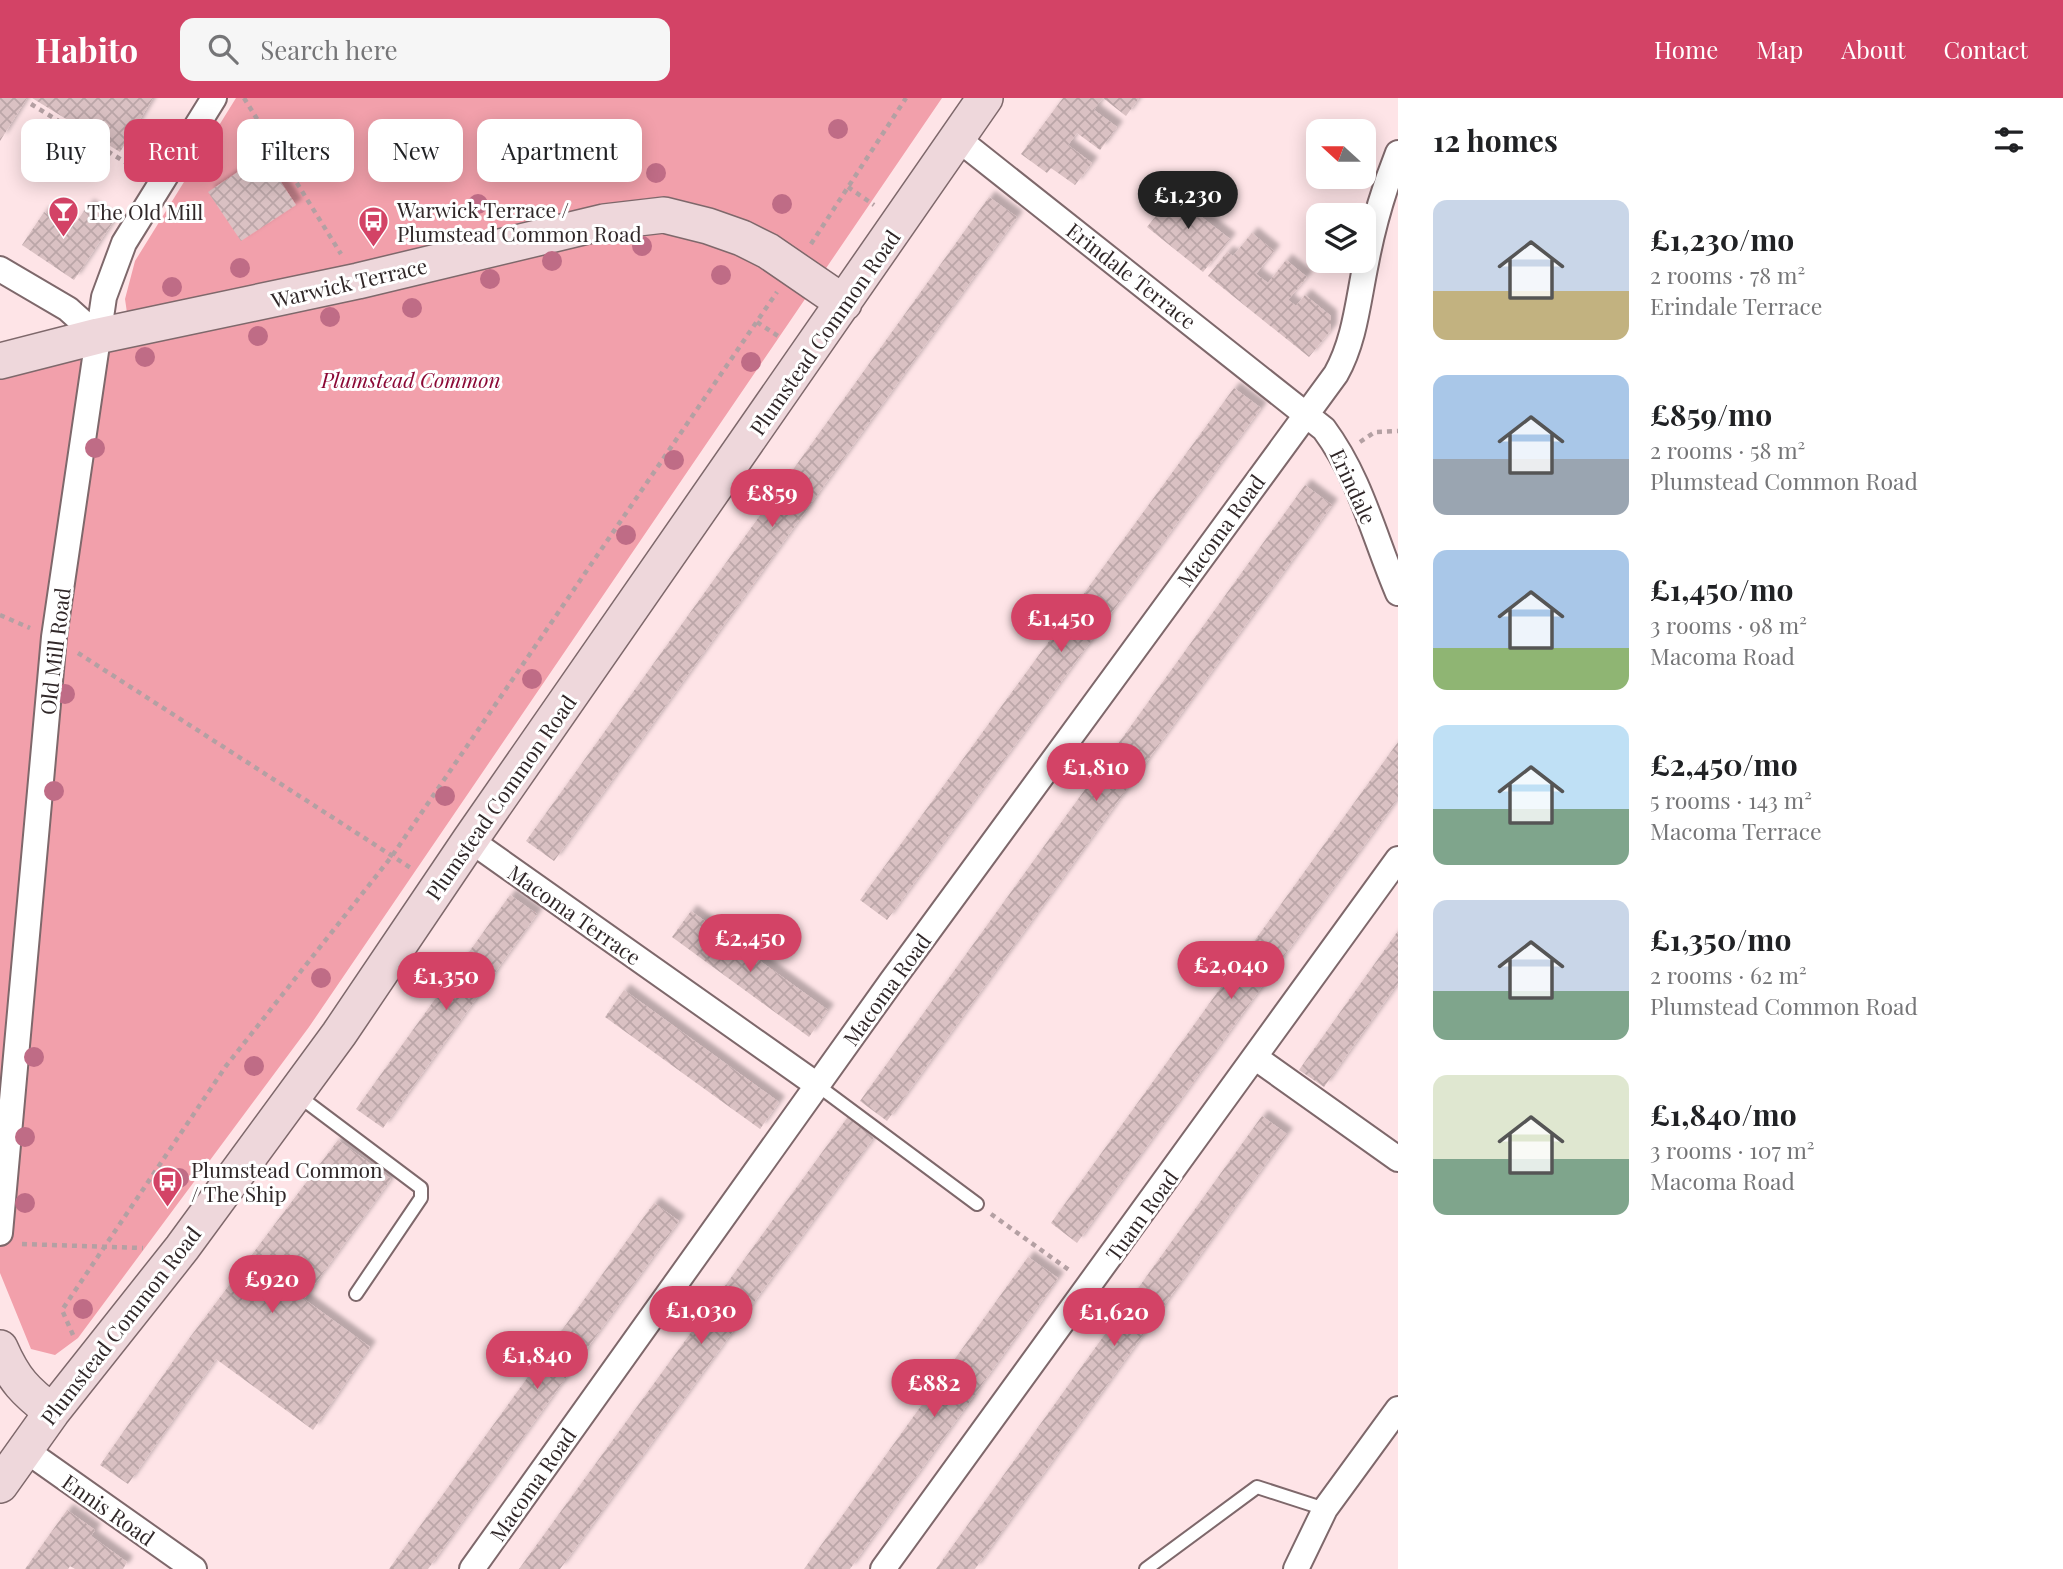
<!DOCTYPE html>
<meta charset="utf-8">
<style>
body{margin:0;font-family:"Playfair Display",serif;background:#f6f6f6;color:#202124;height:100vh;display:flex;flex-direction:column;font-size:26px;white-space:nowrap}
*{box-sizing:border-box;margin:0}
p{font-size:23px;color:#757577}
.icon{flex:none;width:38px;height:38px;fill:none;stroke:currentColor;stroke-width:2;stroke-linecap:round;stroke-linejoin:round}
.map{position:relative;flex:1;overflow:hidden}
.panel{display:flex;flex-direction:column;background:#fff;width:665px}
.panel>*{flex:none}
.banner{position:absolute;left:21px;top:21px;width:665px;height:63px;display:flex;gap:14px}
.needle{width:46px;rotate:291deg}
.buttons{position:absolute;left:1306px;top:21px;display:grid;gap:14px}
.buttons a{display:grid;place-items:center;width:70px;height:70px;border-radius:14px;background:#fff;box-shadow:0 4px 18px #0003;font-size:35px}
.price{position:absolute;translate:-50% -60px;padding:0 16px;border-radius:24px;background:#d34366;color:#fff;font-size:23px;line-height:46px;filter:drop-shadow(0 2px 4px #0008)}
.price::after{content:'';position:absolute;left:50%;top:42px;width:21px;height:16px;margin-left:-10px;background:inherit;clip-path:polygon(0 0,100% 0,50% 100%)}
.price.on{background:#222;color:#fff}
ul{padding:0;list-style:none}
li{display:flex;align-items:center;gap:21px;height:175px;padding:0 35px}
li span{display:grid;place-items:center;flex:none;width:196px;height:140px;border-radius:14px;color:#555}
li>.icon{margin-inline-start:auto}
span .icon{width:84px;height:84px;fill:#fffc;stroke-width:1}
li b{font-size:30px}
h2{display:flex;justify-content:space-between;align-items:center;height:84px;padding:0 35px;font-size:30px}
.pill{padding:0 24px;border-radius:14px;background:#fff;box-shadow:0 4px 18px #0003;font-size:24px;line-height:63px}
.pill.on{background:#d34366;color:#fff}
header{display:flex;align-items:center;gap:42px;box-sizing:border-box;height:98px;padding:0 35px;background:#d34366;color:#fff}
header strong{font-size:33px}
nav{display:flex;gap:38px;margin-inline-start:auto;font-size:24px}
.search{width:490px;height:63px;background:#f6f6f6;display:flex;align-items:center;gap:18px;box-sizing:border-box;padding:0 24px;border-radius:14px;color:#757577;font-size:26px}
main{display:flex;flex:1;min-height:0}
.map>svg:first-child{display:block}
</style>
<header>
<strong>Habito</strong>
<div class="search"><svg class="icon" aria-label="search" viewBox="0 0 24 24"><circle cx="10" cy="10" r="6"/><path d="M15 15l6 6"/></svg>Search here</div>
<nav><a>Home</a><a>Map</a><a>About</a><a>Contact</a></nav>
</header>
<main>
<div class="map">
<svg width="1398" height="1471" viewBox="0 0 1398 1471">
<defs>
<pattern id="building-cross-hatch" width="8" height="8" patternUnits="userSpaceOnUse" patternTransform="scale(1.75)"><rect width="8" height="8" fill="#dac1c3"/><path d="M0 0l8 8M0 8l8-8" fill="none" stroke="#bba6a8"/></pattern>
<filter id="shadow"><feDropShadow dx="6" dy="-6" stdDeviation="2" flood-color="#0004"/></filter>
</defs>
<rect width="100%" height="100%" fill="#fee4e7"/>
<path fill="#f2a0ab" d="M236,0H942L309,929L78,1240L55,1257L31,1251L0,1175V280L132,249L125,201L135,163Z"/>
<path fill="url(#building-cross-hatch)" filter="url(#shadow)" d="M0,0H27L0,43Z
M32,0H153L120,54Z
M1063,0H1139L1126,18L1103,0L1098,6L1094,12L1117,29L1100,52L1077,35L1068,47L1092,65L1075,87L1051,70L1047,75L1021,56Z
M263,57L296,107L241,143L208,94Z
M1178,91L1198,107L1194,113L1230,141L1203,174L1147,129Z
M989,99L1017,119L554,763L526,743Z
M88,107L113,124L74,182L22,147L44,114L71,132Z
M1252,135L1274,153L1256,176L1268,185L1286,162L1307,179L1288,202L1296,208L1305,197L1331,218V232L1309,259L1208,178L1227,154L1233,158Z
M1234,290L1261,310L887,822L860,802Z
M1305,387L1332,407L887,1023L860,1003Z
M1398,644V700L1077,1145L1051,1125Z
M510,797L537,816L383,1030L356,1011Z
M691,813L828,912L809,939L672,839Z
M1398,833V885L1324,989L1299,972Z
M624,892L779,1004L760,1031L605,919Z
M850,1016L877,1035L560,1471H519Z
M1262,1018L1287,1036L1066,1344L975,1471H936Z
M338,1042L391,1081L304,1201L370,1249L313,1332L216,1261L128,1386L100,1367L188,1242Z
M654,1105L679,1123L578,1263L428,1471H389Z
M1028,1159L1058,1180L850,1471H804Z
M67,1412L95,1432L91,1438L127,1464L123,1471H75L70,1468L68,1471H25Z"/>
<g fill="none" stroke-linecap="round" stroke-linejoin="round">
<defs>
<path id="lane" d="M817,987L977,1106
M296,996L421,1090V1100L356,1196
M1146,1471L1257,1389L1325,1411"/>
<path id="street" d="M958,41L1324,331C1361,381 1374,439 1398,495
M0,171L68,211L98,238
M470,742L817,987
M1256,960L1398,1061
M0,1135L54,539L104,199L124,145L214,0
M24,1351L194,1471
M472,1471L891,884L1336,276C1355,242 1358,203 1366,165C1373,128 1384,90 1398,55
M883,1471L1398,761
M1296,1471L1325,1411L1398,1311"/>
<path id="secondary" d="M0,263L98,238L358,183L604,124L664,117L708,128L742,140L768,153L844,205
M0,1250C14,1282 25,1293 52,1314
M0,1387L52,1314L182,1150L339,936L470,742L985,0"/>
</defs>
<use href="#lane" stroke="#7e686b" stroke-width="16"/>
<use href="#street" stroke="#7e686b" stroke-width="28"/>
<use href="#secondary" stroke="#7e686b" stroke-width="38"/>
<path stroke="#b4a0a3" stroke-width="4.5" stroke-dasharray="5 5" stroke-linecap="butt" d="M244,0L341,156
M31,6L138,72
M848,89L874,107
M811,146L906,0
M757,224L781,240
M1360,344L1375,334L1398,333
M0,517L30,530
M78,555L414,772
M991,1116L1069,1172
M22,1146L143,1150
M73,1237L62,1212L226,968L392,758L777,194"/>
<use href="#lane" stroke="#fff" stroke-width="12"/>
<use href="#street" stroke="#fff" stroke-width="24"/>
<use href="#secondary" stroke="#eed7db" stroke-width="35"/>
</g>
<g fill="#bf6c86">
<circle cx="838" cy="31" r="10"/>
<circle cx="656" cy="75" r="10"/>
<circle cx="478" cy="106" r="10"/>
<circle cx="782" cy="106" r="10"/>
<circle cx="642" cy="148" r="10"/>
<circle cx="552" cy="163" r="10"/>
<circle cx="240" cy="170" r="10"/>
<circle cx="721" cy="177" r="10"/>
<circle cx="490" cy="181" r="10"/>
<circle cx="172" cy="189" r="10"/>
<circle cx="412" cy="210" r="10"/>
<circle cx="330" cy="219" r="10"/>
<circle cx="258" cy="238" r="10"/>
<circle cx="145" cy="259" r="10"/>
<circle cx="751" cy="264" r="10"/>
<circle cx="95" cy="350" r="10"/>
<circle cx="674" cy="362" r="10"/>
<circle cx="626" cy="437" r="10"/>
<circle cx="532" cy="581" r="10"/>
<circle cx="65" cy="596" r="10"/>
<circle cx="54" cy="693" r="10"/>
<circle cx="445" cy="698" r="10"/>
<circle cx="321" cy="880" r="10"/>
<circle cx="34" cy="959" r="10"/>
<circle cx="254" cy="968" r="10"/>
<circle cx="25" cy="1039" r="10"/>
<circle cx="179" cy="1080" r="10"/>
<circle cx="25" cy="1105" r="10"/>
<circle cx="83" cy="1211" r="10"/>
</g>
<defs>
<symbol id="bar-pin" viewBox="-11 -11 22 30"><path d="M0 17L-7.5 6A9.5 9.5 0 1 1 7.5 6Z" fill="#d34366" stroke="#fff"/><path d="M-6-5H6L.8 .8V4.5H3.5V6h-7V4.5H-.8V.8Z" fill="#fff"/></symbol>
<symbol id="bus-pin" viewBox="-11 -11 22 30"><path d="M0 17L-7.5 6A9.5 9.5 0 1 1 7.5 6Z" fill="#d34366" stroke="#fff"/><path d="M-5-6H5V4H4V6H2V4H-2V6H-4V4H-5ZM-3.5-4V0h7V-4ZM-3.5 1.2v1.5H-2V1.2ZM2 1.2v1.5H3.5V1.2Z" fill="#fff"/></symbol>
</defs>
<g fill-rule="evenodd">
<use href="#bar-pin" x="46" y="96" width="35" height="47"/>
<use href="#bus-pin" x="356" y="106" width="35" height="47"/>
<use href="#bus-pin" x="150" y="1066" width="35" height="47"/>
</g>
<g text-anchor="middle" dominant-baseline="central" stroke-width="6" stroke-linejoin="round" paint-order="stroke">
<g font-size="21" fill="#302728" stroke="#fff" text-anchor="start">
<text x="397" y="111">Warwick Terrace /<tspan x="397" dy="24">Plumstead Common Road</tspan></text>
<text x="87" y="113">The Old Mill</text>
<text x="191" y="1071">Plumstead Common<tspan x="191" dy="24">/ The Ship</tspan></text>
</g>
<g font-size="21" fill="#302728" stroke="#fff">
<text transform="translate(1132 177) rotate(38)">Erindale Terrace</text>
<text transform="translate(349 184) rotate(-13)">Warwick Terrace</text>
<text transform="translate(824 234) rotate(-55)">Plumstead Common Road</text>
<text transform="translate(1354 388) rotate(65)">Erindale</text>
<text transform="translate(1220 432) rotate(-54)">Macoma Road</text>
<text transform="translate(54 553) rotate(-83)">Old Mill Road</text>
<text transform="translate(500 699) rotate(-55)">Plumstead Common Road</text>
<text transform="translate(575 816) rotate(35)">Macoma Terrace</text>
<text transform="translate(886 891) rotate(-54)">Macoma Road</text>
<text transform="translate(1141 1117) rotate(-54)">Tuam Road</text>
<text transform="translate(120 1227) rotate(-52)">Plumstead Common Road</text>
<text transform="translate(532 1386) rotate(-55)">Macoma Road</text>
<text transform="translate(109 1411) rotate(35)">Ennis Road</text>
</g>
<g font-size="21" font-style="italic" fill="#8b0936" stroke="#fff">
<text x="411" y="281">Plumstead Common</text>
</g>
</g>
</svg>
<div class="buttons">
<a><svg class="needle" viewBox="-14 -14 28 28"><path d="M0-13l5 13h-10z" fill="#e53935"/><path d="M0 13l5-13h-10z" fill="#757577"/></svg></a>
<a><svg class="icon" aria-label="layers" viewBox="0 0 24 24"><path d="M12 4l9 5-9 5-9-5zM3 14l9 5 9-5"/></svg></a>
</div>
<b class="price on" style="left:1188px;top:133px">£1,230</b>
<b class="price" style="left:772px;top:431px">£859</b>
<b class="price" style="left:1061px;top:556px">£1,450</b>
<b class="price" style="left:1096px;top:705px">£1,810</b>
<b class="price" style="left:750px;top:876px">£2,450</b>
<b class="price" style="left:1231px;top:903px">£2,040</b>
<b class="price" style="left:446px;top:914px">£1,350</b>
<b class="price" style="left:272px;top:1217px">£920</b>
<b class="price" style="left:701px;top:1248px">£1,030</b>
<b class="price" style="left:1114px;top:1250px">£1,620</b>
<b class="price" style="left:537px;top:1293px">£1,840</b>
<b class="price" style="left:934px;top:1321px">£882</b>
<div class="banner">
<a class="pill">Buy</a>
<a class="pill on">Rent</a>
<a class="pill">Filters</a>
<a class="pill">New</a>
<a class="pill">Apartment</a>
</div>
</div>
<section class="panel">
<h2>12 homes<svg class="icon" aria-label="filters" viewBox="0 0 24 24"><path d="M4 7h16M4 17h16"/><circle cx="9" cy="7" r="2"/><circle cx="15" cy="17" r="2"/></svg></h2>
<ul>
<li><span style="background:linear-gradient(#c9d6e8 65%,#c2b280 0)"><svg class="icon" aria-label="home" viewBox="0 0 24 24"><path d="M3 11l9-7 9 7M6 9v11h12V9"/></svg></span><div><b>£1,230/mo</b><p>2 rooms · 78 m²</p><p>Erindale Terrace</p></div></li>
<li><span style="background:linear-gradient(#a9c7e8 60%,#9aa5b1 0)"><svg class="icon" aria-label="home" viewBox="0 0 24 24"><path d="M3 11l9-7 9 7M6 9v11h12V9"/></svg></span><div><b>£859/mo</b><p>2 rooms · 58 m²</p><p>Plumstead Common Road</p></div></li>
<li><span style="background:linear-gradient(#a9c7e8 70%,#8fb573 0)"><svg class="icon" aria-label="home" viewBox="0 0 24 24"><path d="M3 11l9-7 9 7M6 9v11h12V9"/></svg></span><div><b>£1,450/mo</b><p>3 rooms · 98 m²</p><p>Macoma Road</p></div></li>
<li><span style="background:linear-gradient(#bfe0f5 60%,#7fa58c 0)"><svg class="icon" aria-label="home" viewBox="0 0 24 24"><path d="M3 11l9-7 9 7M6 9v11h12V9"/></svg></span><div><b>£2,450/mo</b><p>5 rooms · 143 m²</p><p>Macoma Terrace</p></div></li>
<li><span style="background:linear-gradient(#c9d6e8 65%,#7fa58c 0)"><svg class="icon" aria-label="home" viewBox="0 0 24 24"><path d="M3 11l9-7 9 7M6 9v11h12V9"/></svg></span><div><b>£1,350/mo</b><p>2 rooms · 62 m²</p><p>Plumstead Common Road</p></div></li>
<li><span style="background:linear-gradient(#dfe7d0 60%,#7fa58c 0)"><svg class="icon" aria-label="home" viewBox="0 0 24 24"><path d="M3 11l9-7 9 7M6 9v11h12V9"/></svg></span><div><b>£1,840/mo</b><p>3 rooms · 107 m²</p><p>Macoma Road</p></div></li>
</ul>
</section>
</main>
